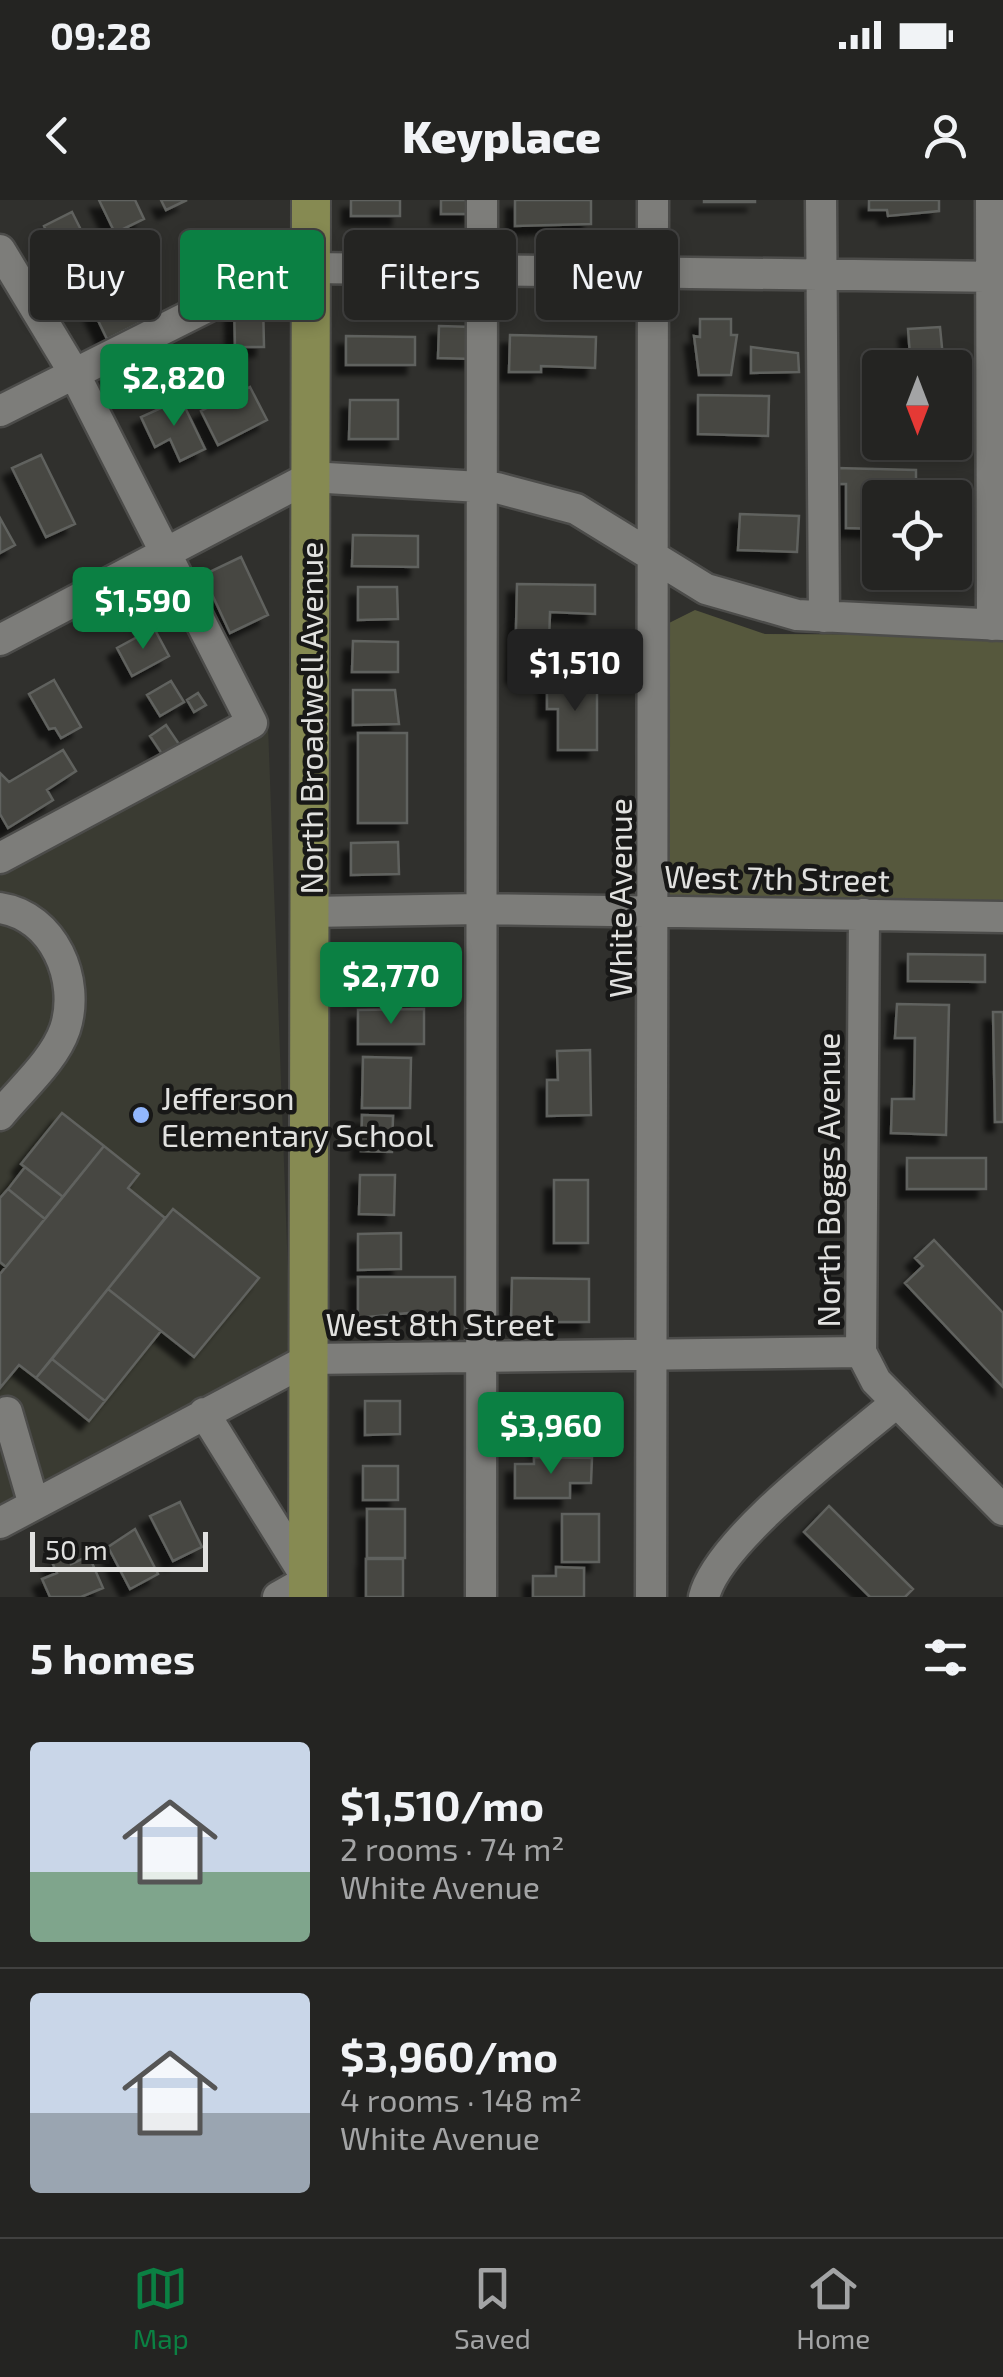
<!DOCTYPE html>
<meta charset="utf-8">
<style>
body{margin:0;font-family:"Exo 2",sans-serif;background:#30302f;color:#f1f3f6;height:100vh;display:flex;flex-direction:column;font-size:38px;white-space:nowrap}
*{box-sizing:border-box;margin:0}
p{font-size:32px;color:#a3a4a5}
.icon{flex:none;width:55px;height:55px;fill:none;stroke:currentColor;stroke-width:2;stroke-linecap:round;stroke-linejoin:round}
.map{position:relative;height:1397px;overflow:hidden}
.panel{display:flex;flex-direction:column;background:#242422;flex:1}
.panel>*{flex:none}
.hud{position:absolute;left:30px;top:30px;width:945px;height:90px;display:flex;gap:20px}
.needle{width:65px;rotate:180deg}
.buttons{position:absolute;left:862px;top:150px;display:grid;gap:20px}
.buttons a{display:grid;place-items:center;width:110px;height:110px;border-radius:10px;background:#242422;box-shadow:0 5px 15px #0003,0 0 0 2px #414140;font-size:50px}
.scale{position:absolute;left:30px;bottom:25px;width:178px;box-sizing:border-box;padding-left:10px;border:5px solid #e1e1df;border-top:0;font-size:28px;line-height:35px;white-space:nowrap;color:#e1e1df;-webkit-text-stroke:8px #181817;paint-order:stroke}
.price{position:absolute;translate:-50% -85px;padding:0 22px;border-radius:10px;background:#0b8043;color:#fff;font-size:32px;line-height:65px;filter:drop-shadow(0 2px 5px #0008)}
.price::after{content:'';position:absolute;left:50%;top:60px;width:30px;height:22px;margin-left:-15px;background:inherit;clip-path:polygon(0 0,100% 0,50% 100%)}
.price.selected{background:#222;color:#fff}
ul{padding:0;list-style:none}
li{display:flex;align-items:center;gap:30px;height:250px;padding:0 30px}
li+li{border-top:2px solid #414140}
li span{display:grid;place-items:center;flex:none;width:280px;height:200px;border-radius:10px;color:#555}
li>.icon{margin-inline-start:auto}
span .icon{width:120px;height:120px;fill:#fffc;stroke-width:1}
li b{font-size:42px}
h2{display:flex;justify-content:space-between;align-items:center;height:120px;padding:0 30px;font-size:42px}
.tag{padding:0 35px;border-radius:10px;background:#242422;box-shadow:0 5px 15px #0003,0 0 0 2px #414140;font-size:35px;line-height:90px}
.tag.selected{background:#0b8043;color:#fff}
.status{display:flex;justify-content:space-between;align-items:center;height:70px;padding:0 50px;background:#242422;direction:ltr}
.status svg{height:28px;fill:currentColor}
header{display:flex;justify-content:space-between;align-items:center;height:130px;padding:0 30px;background:#242422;font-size:45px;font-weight:800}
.dock{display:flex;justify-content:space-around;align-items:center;height:140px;border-top:2px solid #414140;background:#242422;font-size:28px;color:#a3a4a5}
.dock a{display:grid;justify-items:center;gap:5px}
.dock .selected{color:#0b8043}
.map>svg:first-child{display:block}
</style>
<div class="status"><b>09:28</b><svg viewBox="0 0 49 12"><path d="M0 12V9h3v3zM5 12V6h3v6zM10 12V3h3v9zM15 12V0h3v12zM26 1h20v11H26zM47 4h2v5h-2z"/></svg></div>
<header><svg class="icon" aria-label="back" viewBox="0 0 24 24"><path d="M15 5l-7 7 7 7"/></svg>Keyplace<svg class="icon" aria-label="person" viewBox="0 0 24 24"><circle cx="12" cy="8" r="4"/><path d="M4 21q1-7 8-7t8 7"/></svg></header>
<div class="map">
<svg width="1003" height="1397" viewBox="0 0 1003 1397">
<defs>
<filter id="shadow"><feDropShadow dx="-9" dy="9" stdDeviation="2.5" flood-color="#0009"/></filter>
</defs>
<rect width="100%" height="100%" fill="#30302d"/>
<path fill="#3a3b32" d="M268,526L291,1155L0,1308V676Z"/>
<path fill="#56583d" d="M695,410L765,434L1003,435V704L666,702L667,424Z"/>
<path fill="#464743" stroke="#61625e" stroke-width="2.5" filter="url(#shadow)" d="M99,0H135L144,19L115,33Z
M161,0H187L166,10Z
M351,0H400V16H351Z
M441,0H472L473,14H441Z
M515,0H591V24L515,26Z
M704,0H755V2H704Z
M869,0H939V11L888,16L887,10H869Z
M72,12L90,48L61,62L44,26Z
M128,92L143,121L107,139L93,110Z
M263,102L264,147H235L234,103Z
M700,119H731V135H737L731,175H699L694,136L700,137Z
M439,126L473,127V159L438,158Z
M940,127L944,168H911L908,129Z
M510,135L596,137L595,168L541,166V172H509Z
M346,136L415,137V165H346Z
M149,144L160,166L125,185L113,162Z
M751,147L798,153L799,172L751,173Z
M250,187L267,220L218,245L201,211Z
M698,195L769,196L768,236L698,234Z
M181,199L205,249L180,261L170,239L155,247L141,217Z
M350,200H398V239H349Z
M41,255L75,324L46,337L12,268Z
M836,268L916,270V298H880V329L846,328V284H836Z
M740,314L799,316L797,352L738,350Z
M0,318L15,345L0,353Z
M353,335L418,336V367L352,366Z
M241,357L268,415L230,433L203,375Z
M517,384L595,385V414L550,412L549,444L594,446L593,475L515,474Z
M358,387H397L398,419L358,420Z
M154,428L169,456L132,476L117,448Z
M353,441L398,442V472H352Z
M54,480L81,527L61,538L55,528L49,529L29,494Z
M171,481L184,502L160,516L147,495Z
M547,483H597V550H558V509H547Z
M353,490H395L399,524L353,525Z
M198,493L206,505L194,512L187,500Z
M166,525L181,547L164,557L150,536Z
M358,533H407V623H358Z
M63,550L76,571L47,590L53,600L8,628L0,614V573L9,582Z
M398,642L399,674L351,675V643Z
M908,754L985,755V782L908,781Z
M421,760L422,795L356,796V761Z
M897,804L949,805L946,935L891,933L892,899H914L915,838H895Z
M424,809V844H358V810Z
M993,812H1003V922H995Z
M590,850L591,915L547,916V880H558L557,851Z
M363,857L411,858L410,908H362Z
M62,913L104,946L63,997L21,964Z
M362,915L393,916L392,952L361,951Z
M104,946L139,974L128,988L165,1018L36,1178L19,1165L0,1188V1074Z
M907,958H986V989H907Z
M25,967L63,997L45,1019L8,989Z
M360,975H395L394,1015L359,1014Z
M554,980H588V1043H554Z
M8,989L45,1019L6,1067L0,1062V998Z
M173,1009L259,1078L194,1157L108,1089Z
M401,1033V1069L358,1070V1034Z
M934,1040L1003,1113V1187L905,1083L923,1066L915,1058Z
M358,1077H455V1120H419V1112L358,1118Z
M512,1078L589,1079V1122H511Z
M108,1089L161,1131L105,1201L52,1159Z
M52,1159L105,1201L89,1221L36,1178Z
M365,1201H400V1234L365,1235Z
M539,1212L588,1213V1250L539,1249Z
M534,1257L592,1258L591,1283H570V1298H515V1264H534Z
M363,1266H398V1300H363Z
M180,1302L202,1347L173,1361L150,1316Z
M829,1306L913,1389L905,1397H870L804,1332Z
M367,1309H405V1358H367Z
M562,1314H599V1362H562Z
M135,1329L158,1374L130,1389L108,1347Z
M67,1355L71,1364L89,1356L103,1388L81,1397H50L42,1379L57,1373L52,1362Z
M366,1359H403V1397H366Z
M556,1367L584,1368V1397H533V1376H556Z"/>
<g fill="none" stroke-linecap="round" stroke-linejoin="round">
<defs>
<path id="minor" d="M821,0L824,417
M991,0L992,425
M0,50L73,171L252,523L0,658
M0,211L271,75L311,68L1003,77
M0,440L310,277L497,288L576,309L706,389L797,415L1003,425
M0,708C54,716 81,780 65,829C54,861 21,889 0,915
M310,712L480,709L1003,717
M864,714L861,1152L876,1181L1003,1310
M7,1212L34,1305
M204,1213L308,1380L278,1397
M0,1323L309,1159L861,1152
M481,1397L482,0
M651,1397C652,931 653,466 653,0
M704,1397C718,1339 849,1243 897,1202"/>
<path id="major" d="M308,1397L311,0"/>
</defs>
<use href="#minor" stroke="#4c4c4a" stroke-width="35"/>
<use href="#major" stroke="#4c4c4a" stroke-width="42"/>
<use href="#minor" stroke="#7d7d7a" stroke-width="30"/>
<use href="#major" stroke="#868a52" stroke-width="38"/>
</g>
<circle fill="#92b7fd" stroke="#181817" stroke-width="4" cx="141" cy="915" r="10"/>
<g text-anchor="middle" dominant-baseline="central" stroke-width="9" stroke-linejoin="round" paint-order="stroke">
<g font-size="32" fill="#e1e1df" stroke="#181817">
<text transform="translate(310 518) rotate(-90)">North Broadwell Avenue</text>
<text transform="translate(777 677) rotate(1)">West 7th Street</text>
<text transform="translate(619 698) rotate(-90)">White Avenue</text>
<text transform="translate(827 980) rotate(-90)">North Boggs Avenue</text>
<text x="440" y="1123">West 8th Street</text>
</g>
<g font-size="32" fill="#e1e1df" stroke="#181817" text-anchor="start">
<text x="161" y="897">Jefferson<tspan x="161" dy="37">Elementary School</tspan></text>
</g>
</g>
</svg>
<div class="buttons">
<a><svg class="needle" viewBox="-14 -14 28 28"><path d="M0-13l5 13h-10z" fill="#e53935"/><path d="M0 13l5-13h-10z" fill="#a3a4a5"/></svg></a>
<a><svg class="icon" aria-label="locate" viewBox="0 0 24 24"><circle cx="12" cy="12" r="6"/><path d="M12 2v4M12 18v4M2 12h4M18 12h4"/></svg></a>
</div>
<div class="scale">50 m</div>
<b class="price" style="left:174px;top:229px">$2,820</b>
<b class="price" style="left:143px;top:452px">$1,590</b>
<b class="price selected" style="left:575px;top:514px">$1,510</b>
<b class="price" style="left:391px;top:827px">$2,770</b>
<b class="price" style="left:551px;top:1277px">$3,960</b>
<div class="hud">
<a class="tag">Buy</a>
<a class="tag selected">Rent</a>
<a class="tag">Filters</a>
<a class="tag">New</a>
</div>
</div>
<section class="panel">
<h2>5 homes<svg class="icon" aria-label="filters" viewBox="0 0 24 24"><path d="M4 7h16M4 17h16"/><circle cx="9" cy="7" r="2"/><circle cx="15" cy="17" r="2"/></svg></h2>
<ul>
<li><span style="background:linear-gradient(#c9d6e8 65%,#7fa58c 0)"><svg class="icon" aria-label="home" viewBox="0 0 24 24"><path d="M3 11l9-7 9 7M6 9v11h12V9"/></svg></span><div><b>$1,510/mo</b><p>2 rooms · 74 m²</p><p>White Avenue</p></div></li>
<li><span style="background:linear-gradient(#c9d6e8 60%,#9aa5b1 0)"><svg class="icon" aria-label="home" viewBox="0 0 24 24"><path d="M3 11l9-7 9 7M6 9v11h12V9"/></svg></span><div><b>$3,960/mo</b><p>4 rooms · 148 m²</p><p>White Avenue</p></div></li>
</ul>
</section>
<nav class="dock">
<a class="selected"><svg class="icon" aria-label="map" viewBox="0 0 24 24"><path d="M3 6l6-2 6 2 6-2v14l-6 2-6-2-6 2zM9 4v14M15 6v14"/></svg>Map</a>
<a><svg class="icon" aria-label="saved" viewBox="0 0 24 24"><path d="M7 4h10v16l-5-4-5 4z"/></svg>Saved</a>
<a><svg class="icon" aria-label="home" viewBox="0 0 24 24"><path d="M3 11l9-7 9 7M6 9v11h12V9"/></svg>Home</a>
</nav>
